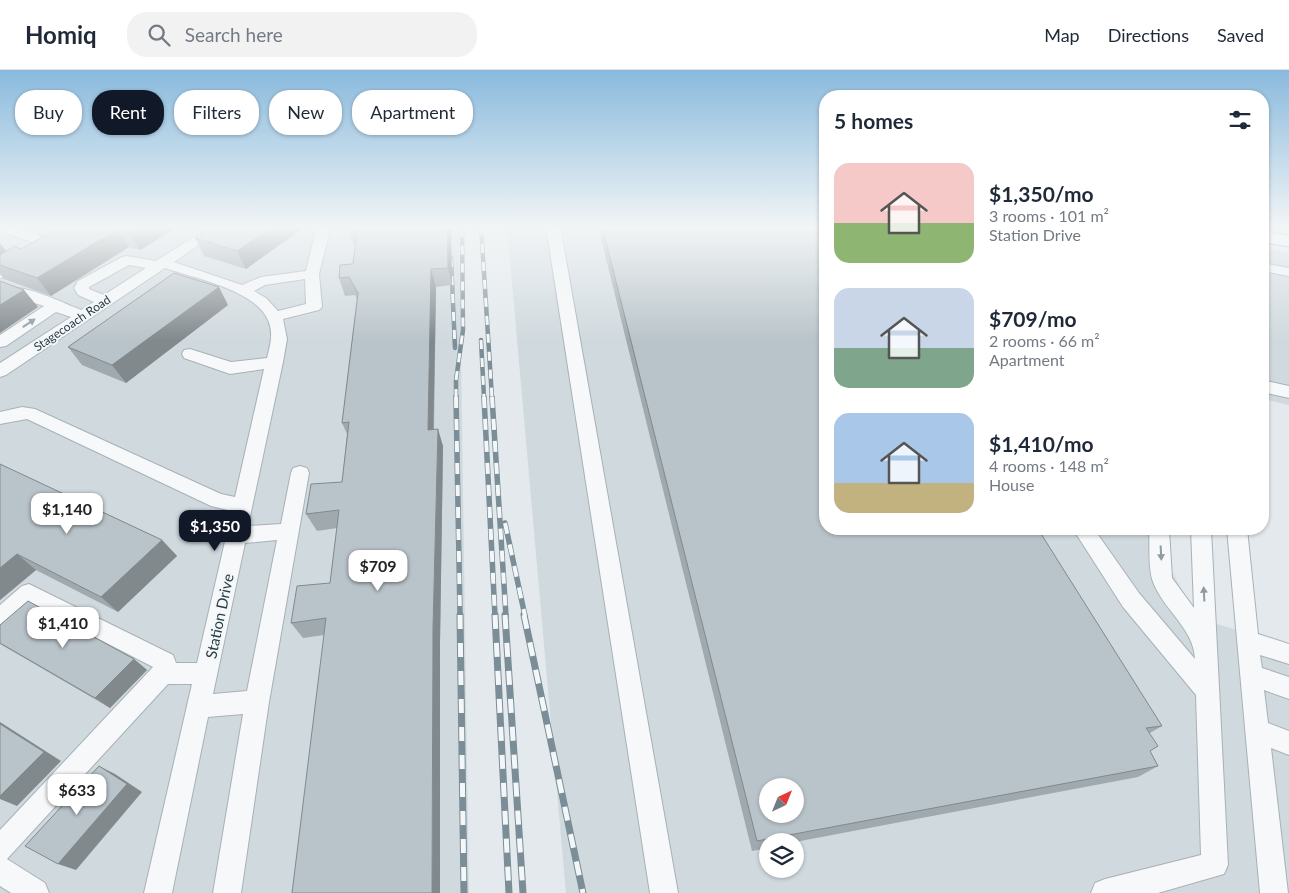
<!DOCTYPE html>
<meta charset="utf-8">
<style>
body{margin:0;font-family:Lato,sans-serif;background:#f2f2f3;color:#1f2937;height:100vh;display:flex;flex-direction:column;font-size:19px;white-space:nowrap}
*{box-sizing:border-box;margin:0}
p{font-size:16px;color:#747a83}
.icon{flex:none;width:28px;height:28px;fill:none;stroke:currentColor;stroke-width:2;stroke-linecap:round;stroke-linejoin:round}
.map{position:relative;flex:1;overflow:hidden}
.sheet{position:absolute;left:819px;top:20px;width:450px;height:445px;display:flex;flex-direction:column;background:#fff;border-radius:20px;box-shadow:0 1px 4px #0004}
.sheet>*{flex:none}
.hud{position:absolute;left:15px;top:20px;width:475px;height:45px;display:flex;gap:10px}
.needle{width:32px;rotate:43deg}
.controls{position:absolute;left:759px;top:708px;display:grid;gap:10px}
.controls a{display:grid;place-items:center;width:45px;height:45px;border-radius:50%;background:#fff;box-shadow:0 1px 4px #0004;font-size:25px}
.price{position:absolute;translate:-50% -42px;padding:0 11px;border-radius:10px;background:#fff;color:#222;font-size:16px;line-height:32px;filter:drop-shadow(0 1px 2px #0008)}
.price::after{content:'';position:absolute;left:50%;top:30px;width:15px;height:11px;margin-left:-8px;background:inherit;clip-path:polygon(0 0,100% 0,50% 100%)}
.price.on{background:#111827;color:#fff}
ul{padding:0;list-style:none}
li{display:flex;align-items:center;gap:15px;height:125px;padding:0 15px}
li span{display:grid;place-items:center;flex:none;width:140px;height:100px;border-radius:15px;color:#555}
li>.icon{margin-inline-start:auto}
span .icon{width:60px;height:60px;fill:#fffc;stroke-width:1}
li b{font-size:21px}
h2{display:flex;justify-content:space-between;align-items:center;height:60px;padding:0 15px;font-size:21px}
.tag{padding:0 18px;border-radius:20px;background:#fff;box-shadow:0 1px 4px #0004;font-size:18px;line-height:45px}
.tag.on{background:#111827;color:#fff}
header{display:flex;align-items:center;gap:30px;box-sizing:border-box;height:70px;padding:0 25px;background:#fff;border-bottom:1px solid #e0e1e3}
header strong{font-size:24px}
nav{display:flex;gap:28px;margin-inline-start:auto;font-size:18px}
.search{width:350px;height:45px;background:#f2f2f3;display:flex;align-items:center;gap:12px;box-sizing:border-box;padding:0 18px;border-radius:20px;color:#747a83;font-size:19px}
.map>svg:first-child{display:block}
</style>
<header>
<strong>Homiq</strong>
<div class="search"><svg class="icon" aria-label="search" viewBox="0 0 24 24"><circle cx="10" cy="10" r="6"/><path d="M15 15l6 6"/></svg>Search here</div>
<nav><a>Map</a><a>Directions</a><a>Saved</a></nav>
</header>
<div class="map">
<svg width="1289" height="823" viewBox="0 0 1289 823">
<rect width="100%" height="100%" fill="#e3e9ec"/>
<path fill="#d0d9de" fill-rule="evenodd" d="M0,156H459L469,823H0Z
M507,156H825V459H1149L1197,548L1289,576V823H566ZM768,716H795V744H768ZM768,771H795V799H768Z
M1262,178L1289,183V335L1263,329Z"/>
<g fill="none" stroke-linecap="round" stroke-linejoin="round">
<defs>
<path id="minor" d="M0,156H9L53,170L55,173L5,207L0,208V198L37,174L0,161Z
M211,156H226L174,192L242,215L261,207L306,201L317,156H331L319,204L322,237L319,240L283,249L287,269L283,292L248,456L281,454L291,403L293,398L300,396L307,398L309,403L269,632L241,823H213L243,644L208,647L172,823H144L192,614H168L7,789L45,813L49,823H11L0,816V760L153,597L31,534L8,555L0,558V535L22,516L29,514L173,585L176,593H197L232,441L211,436L27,349L0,354V342L22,337L35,339L221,424L235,427L264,299L230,304L184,288L182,284L184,280L190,279L231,292L267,288C270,276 274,263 268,250C255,220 194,208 165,198L6,305L0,307V293L71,247L56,242L6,276L0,277V265L44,236L11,226L0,230V220C21,211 60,232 81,240L94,232L78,225L74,218L78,211L122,187L127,186L156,191ZM129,195L146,198L104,225L89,219V217ZM305,209L306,234L278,241L266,228L254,221L265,215ZM277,470L247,621L213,624L245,473Z
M546,156H560L678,823H650Z
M1262,193L1289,198V206L1262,201Z
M1262,310L1289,316V328L1262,322Z
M1073,459H1094L1139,523L1195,589C1194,558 1161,538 1152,509C1148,494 1150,474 1149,459H1169L1172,508L1194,538L1191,459H1211L1228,795L1224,804L1158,823H1091L1095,813L1105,809L1201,785L1196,625L1123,537Z
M1227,459H1247L1258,564L1289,574V594L1260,585L1262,598L1289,607V629L1264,620L1268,653L1289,661V685L1271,678L1288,823H1260Z"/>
<path id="major" d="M1262,161L1289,166V176L1262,172Z"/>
</defs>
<use href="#minor" stroke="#a7b1b7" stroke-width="2"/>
<use href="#major" stroke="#a1b1b8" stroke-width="3"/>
<use href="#minor" fill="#f6f8f9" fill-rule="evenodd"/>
<use href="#major" fill="#fff" fill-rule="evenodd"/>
<defs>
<path id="rail-far2" d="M481,156L492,328
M451,188L455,278
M481,270L484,328
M456,328V310L463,260L462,156"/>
<path id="rail-far1" d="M456,327L460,546
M484,327L495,546
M492,327L506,546
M505,453L525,546"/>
<path id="rail" d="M460,545L464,823
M495,545L509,823
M505,545L523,823
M524,545L583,823"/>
</defs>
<use href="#rail-far2" stroke="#7b8d96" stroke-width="4.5"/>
<use href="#rail-far1" stroke="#7b8d96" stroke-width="5.5"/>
<use href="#rail" stroke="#7b8d96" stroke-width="7"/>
<use href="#rail-far2" stroke="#f3f7f9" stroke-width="3" stroke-dasharray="9" stroke-linecap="butt"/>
<use href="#rail-far1" stroke="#f3f7f9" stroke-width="4" stroke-dasharray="11" stroke-linecap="butt"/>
<use href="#rail" stroke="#f3f7f9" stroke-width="5" stroke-dasharray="14" stroke-linecap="butt"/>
</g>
<path fill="#9fa9ae" d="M62,156H179L140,180L129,177L51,226L4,209L0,204V173L6,181L21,179Z
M213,156H306L246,199L204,186L195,168Z
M347,156H451L452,215L436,217L434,359L443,376L440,573L324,565L303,568L291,553L330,513L337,458L317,461L306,444L342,412L347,364L342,353L357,229L355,225L345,226L339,208L353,194L356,174H353Z
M598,156H825L1162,656L1150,663V681L1158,696L1138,707L795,772V771H768V778L752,781Z
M228,235L126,313L82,295L68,277Z
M0,394L162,470L177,486L118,542L36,500L0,530Z
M0,555L134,589L147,600L110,638L0,574Z"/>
<path fill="#82898d" d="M141,156H179L140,180L129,163Z
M274,156H306L246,199L237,181Z
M447,156H451L452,215L448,198Z
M118,159L129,177L51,226L37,208Z
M0,173L12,188L0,195Z
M431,199L436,217L433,377L428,360Z
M219,217L228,235L126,313L112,295Z
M24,220L38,237L0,263V235Z
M438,359L443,376L440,573V823H432L433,558Z
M162,470L177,486L118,542L101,527Z
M17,484L36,500L0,530V498Z
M134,589L147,600L110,638L95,628Z
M0,652L61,691L17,736L0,729Z
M99,696L115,704L142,722L76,800L58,794Z"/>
<path fill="#b9c4ca" stroke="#82898d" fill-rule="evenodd" d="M62,156H141L129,163L118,159L37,208L0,195V185L14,176L21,179Z
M213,156H274L237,181L195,168Z
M358,156H447L448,198L431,199L428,360L438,359L433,558L432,823H292L326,548L291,553L297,516L330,513L339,440L306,444L311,414L342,412L349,352L342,353L358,223L349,207L339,208L340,195L353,194Z
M602,156H825V459H1038L1162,656L1146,658L1158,676L1150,681L1158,696L757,771ZM768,716H795V744H768Z
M174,203L219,217L112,295L68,277Z
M0,211L24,220L0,235Z
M0,394L162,470L101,527L17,484L0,498Z
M28,531L134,589L95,628L0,573V555Z
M0,654L44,682L0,726Z
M99,696L127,714L58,794L25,776Z"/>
<defs><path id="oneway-solid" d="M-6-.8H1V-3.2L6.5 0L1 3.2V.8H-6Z" transform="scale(1.25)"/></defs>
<g fill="#909a9f">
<use href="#oneway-solid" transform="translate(29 253) rotate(-33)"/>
<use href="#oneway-solid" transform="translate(1161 483) rotate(87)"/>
<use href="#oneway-solid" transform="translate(1204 524) rotate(-93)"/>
</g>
<linearGradient id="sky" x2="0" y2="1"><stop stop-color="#89badd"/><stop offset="0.58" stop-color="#f2f5f6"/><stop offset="1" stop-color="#f2f5f6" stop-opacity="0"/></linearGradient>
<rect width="1289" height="271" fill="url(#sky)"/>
<g text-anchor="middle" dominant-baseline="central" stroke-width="4" stroke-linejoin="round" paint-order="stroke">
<g font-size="12" fill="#293b45" stroke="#f3f7f9">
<text transform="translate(72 253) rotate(-34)">Stagecoach Road</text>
</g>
<g font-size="15" fill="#293b45" stroke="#f3f7f9">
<text transform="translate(219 546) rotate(-78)">Station Drive</text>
</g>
</g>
</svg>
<div class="controls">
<a><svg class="needle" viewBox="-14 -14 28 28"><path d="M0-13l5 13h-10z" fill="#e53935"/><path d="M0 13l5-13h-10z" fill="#747a83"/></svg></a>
<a><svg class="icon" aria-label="layers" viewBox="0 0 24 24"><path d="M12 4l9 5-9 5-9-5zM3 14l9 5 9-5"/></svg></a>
</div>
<b class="price" style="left:67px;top:465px">$1,140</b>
<b class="price on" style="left:215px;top:482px">$1,350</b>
<b class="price" style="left:378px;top:522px">$709</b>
<b class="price" style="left:63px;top:579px">$1,410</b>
<b class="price" style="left:77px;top:746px">$633</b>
<div class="hud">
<a class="tag">Buy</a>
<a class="tag on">Rent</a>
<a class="tag">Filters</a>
<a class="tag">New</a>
<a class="tag">Apartment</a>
</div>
<section class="sheet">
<h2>5 homes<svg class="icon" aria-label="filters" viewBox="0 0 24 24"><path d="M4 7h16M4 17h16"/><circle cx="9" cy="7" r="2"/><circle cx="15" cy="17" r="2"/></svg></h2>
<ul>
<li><span style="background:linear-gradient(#f6c9c9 60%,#8fb573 0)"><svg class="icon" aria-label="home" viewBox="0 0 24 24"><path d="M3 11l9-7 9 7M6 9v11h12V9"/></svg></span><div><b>$1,350/mo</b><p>3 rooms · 101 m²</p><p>Station Drive</p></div></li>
<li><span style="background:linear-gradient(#c9d6e8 60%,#7fa58c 0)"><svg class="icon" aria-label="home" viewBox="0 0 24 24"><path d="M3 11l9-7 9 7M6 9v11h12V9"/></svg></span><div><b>$709/mo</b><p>2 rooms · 66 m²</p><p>Apartment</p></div></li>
<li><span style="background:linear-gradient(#a9c7e8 70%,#c2b280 0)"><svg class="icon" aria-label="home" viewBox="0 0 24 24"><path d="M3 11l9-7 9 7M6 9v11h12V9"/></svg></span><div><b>$1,410/mo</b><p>4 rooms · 148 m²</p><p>House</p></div></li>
</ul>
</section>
</div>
